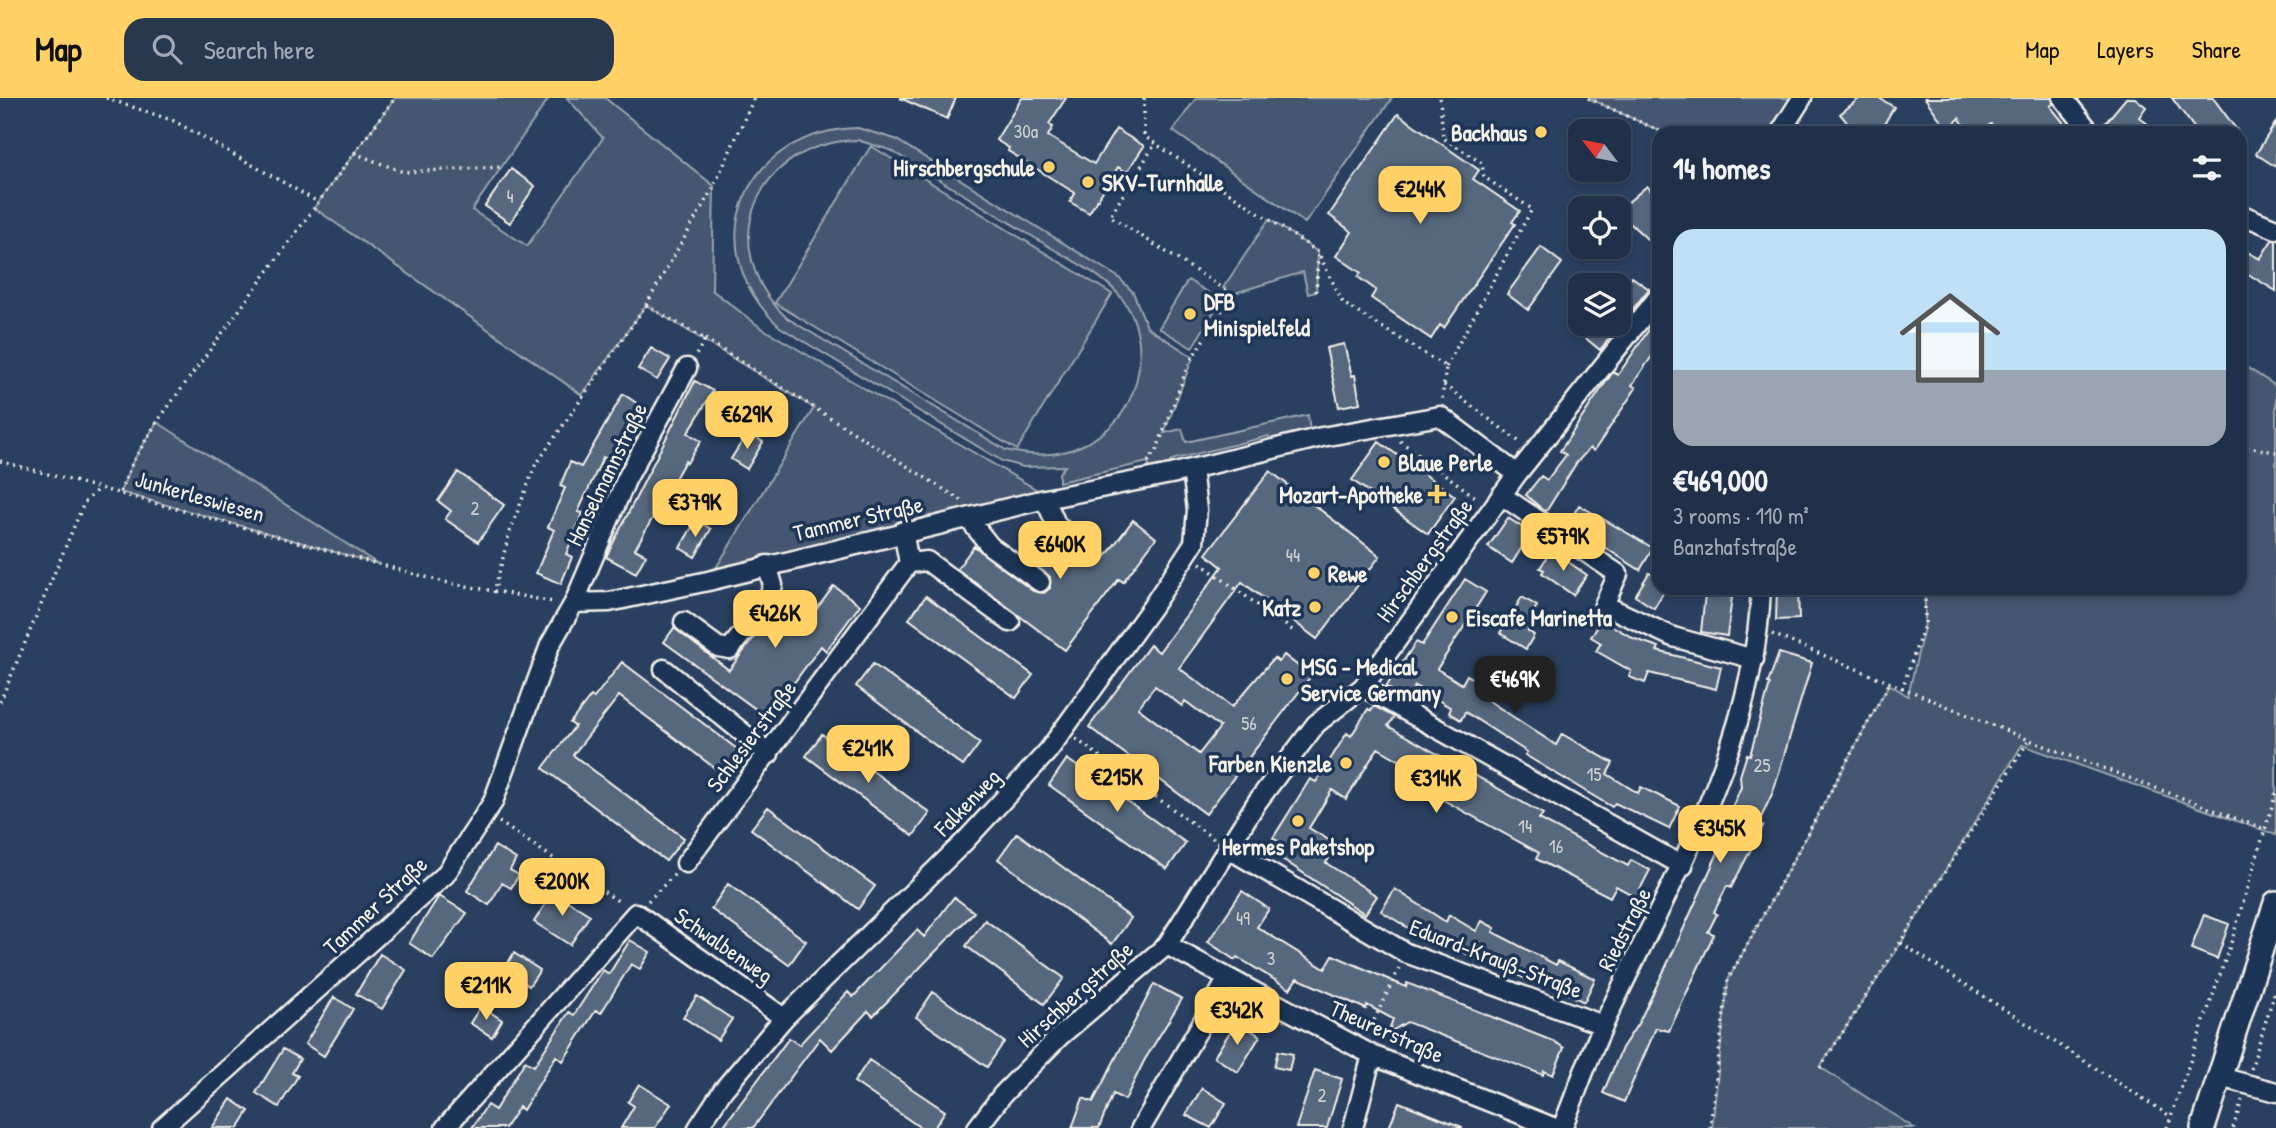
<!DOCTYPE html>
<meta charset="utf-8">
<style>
body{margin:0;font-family:"Patrick Hand",sans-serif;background:#28384f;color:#f1f3f6;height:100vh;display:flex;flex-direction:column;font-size:26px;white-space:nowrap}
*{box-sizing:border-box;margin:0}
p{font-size:23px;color:#a2a9b4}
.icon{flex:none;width:38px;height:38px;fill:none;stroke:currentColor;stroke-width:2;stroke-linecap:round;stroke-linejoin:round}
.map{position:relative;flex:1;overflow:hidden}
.drawer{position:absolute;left:1652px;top:28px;width:595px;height:469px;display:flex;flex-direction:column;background:#203048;border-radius:21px;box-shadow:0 4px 10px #0003,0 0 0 2px #3d4b60}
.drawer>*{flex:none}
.needle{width:46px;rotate:302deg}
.controls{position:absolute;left:1568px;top:21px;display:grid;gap:14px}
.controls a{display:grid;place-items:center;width:63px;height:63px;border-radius:14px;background:#203048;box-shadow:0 4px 10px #0003,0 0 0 2px #3d4b60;font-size:35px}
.price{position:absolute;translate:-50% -60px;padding:0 16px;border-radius:14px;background:#ffd166;color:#111;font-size:23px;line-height:46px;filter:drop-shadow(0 2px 4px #0008)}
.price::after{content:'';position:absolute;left:50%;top:42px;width:21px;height:16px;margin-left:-10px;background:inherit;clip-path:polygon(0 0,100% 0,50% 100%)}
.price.active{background:#222;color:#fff}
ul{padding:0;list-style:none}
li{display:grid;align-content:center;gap:14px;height:371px;padding:0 21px}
li span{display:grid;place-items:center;height:217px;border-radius:21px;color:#555}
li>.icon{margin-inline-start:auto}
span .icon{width:126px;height:126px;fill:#fffc;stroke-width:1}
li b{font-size:30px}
h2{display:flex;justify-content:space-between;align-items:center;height:84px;padding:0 21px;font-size:30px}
header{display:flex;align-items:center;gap:42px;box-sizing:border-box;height:98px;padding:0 35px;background:#ffd166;color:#111}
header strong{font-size:33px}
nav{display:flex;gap:38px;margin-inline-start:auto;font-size:24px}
.search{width:490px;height:63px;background:#28384f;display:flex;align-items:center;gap:18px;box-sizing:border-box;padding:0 24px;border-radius:21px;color:#a2a9b4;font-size:26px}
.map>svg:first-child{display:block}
</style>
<header>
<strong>Map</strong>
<div class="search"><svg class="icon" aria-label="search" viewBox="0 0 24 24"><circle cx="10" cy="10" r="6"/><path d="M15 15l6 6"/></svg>Search here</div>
<nav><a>Map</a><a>Layers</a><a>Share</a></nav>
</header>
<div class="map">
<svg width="2276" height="1030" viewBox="0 0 2276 1030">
<rect width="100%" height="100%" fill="#2a4060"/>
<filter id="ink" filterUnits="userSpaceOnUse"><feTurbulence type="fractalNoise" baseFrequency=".0143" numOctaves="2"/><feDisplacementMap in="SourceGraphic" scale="14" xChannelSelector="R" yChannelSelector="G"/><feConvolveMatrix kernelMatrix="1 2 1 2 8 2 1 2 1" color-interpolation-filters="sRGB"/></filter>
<g filter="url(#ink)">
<path fill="#445771" stroke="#9ca4ac" stroke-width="2" fill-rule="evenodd" d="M395,0H549L472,112L527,148L603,40L567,0H605L714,88L712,192L760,229L1051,400L708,483L814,310L646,207L582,297L314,110Z
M1196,0H1392L1305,125L1173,33Z
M1588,0H1802L1780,35H1664Z
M858,30L895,41L1118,179L1133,194L1147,229L1193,259L1164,335L1182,331L1186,344L1308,317L1311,343L1272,352L1269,338L1171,362V376L1151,379L1148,364L1059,384V375L1065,368L1023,369L1002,363L780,229C694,150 743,33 858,30ZM857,42L890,52C942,83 993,115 1045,146C1070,162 1105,177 1123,202C1150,238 1143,299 1110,329C1079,356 1046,362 1006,352L787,220C712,149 755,45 857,42Z
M871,48L1112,196L1017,352L775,205Z
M1269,121L1318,154L1316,194L1308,196L1303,174L1232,196L1223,190Z
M1188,182L1221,202L1192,250L1159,230Z
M2240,265L2276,288V737L2022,647L1901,845L1820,969L1914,1030H1712L1728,882L1889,586L1908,598L1925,525V490H2240Z
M157,324L378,466L120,394L133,363Z"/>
<path fill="#56677d" stroke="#f4f1e8" stroke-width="2" fill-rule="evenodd" d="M900,0H956L947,21Z
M1022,0H1066L1049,26L1053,29L1048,38L1094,66L1116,31L1144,48L1127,74L1118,69L1089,115L1070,104L1075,95L1008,53L1009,50L996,42Z
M1860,0H1879L1894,9L1879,35H1856L1840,16Z
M1925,0H2052L2053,6L2050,8L2072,35H1999L1991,26L1978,35H1970L1959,20L1949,34Z
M2126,0H2135L2146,9L2139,19L2159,35H2102L2101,30Z
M2172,0H2213L2239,35H2198Z
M1398,16L1479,72L1473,81L1520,113L1512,124L1515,126L1444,230L1440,227L1431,241L1371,200L1376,192L1358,179L1361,175L1336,158L1352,134L1329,117Z
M2276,24V69L2256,56Z
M511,71L535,88L510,125L485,108Z
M1647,88L1659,102V152L1619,115V112Z
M2272,142H2276V193L2240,171V150L2260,161Z
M1541,149L1562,165L1528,212L1507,196Z
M1632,179L1649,191L1600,252L1583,238L1593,226H1619V198Z
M1659,217V248L1632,287L1636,290L1594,353L1590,350L1577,364L1547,412H1543L1526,397L1541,378L1547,382L1566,357L1560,353L1599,294L1613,274L1618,277Z
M1344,246L1352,278L1355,277L1360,305L1339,309L1326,250Z
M651,250L670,261L657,282L638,271Z
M695,283L713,293L688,335L701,343L687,365L685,363L635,451L646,457L636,475L606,459Z
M623,296L641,308L619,342L622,344L611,363L603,359L578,414L583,415L566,456L572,459L561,486L536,475L554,432L548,429L565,390L560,388L570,364L581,369Z
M748,334L763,344L747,371L731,361Z
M1379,344L1455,398L1428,436L1352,382Z
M1270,373L1380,458L1317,541L1242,484L1179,570L1232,609L1274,560L1279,564L1284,557L1311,578L1206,716L1089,629L1150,547L1159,554L1222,469L1206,456ZM1155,588L1182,608L1185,603L1220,629L1199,656L1138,610Z
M458,374L504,407L478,444L445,421L451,413L438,403Z
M1579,407L1653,450L1640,472L1568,426Z
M1508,420L1531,435L1512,465L1488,449Z
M696,422L711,431L695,459L680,450Z
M1133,422L1156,440L1123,484L1119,481L1065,552L957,471L974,448L1033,493L1044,495L1050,490V479L1022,457L1042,430L1092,466L1095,462L1100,466Z
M1551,452L1587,477L1573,497L1542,475L1544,472L1540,470Z
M1649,475L1659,480V490H1666L1654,510L1635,498Z
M1465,481L1486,494L1437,571L1462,586L1467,577L1482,586L1477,595L1556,647L1562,636L1613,665L1607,676L1638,695L1641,689L1680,708L1669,731L1615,705L1612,709L1525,657L1527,654L1465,614L1461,622L1449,615L1451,610L1415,588L1408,601L1386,589L1416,544L1422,547Z
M834,488L860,507L826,553L821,548L768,620L664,544L674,530L729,572L786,498L812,517Z
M1777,490H1798L1799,521L1776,522Z
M1705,496L1732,499L1727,538L1701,534Z
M926,498L1033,577L1016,600L909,521Z
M1522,499L1537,508L1530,519L1535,522L1528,533L1534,537L1526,551L1500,535Z
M1602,522L1635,541L1659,549L1657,553L1721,569L1716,591L1649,575L1645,585L1629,579L1631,573L1596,553L1601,545L1591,539Z
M1779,555L1812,565L1773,694L1758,726L1763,728L1731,790L1727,788L1714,814L1717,816L1708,834L1714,836L1669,933L1656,930L1624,1004L1603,995L1622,950L1639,924L1673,854L1725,739L1720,737L1741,689L1740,678L1747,656L1750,657L1770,586L1768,585Z
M622,564L745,657L728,680L619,598L573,657L684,740L666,763L543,670L575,628L570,625L591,598L594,600Z
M873,566L980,645L963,668L856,588Z
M1374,608L1394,619L1388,628L1543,716L1539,721L1628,768L1631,762L1650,772L1636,799L1616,788L1610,799L1536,761L1539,755L1409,683L1416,672L1378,650L1346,701L1332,692L1309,730L1337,747L1326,765L1377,798L1365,816L1276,757L1283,746L1273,740L1310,681L1316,684L1347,635L1351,638L1368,611L1371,613Z
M822,636L930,715L913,738L806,658Z
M1067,661L1186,745L1167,771L1049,687Z
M768,709L875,788L858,811L751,731Z
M1017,735L1131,820L1112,846L998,761Z
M495,748L516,761L510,772L519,777L511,790L502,785L489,807L467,793Z
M728,786L806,843L789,867L711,811Z
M1395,791L1446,824L1449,817L1476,833L1482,823L1495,830L1493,834L1556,867L1558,863L1595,881L1584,904L1536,880L1533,885L1480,857L1477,862L1425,832L1421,838L1381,813Z
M1242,793L1269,811L1257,829L1325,871L1333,857L1406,889L1407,885L1555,944L1564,950L1553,977L1544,973L1543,977L1407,924L1388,935L1393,921L1367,907L1366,911L1297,880L1290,891L1237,859L1235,862L1208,844Z
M553,794L590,817L570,847L534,824Z
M439,798L467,815L433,861L409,845Z
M954,799L974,814L873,918L868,913L832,952L820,940L753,1030H722L789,940L799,947L848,894L853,899L917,832L924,839Z
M2204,817L2229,826L2217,861L2191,851Z
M985,822L1064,880L1044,906L966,848Z
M630,842L650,854L640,871L631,866L601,915L596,912L563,963L556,958L523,1012L519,1009L505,1030H472L487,1007L495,1012L525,963L534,968L569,914L574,917L603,872L609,876Z
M514,855L540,872L529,888L504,871Z
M380,856L406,872L382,911L356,896Z
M1154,886L1182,901L1144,963L1125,1002L1113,996L1099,1030H1072L1083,1000L1093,1004Z
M933,894L1004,944L987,969L916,919Z
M697,898L732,921L718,942L683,919Z
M334,899L353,911L324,958L305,946Z
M481,908L502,922L492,939L470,925Z
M1237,923L1260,938L1238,974L1214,959Z
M283,951L300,961L292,975L298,978L279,1009L256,995Z
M1278,953L1293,956L1289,972L1274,969Z
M869,962L945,1013L934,1030H921L854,984Z
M1315,972L1342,981L1329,1023L1327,1030H1296Z
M639,986L671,1006L655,1030H621L634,1008L628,1004Z
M1202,990L1226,1005L1211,1030L1186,1017Z
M231,1001L249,1013L238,1030H212Z
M1399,1004L1462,1029V1030H1389Z"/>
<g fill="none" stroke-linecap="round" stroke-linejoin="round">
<defs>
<path id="minor" d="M2063,0L2091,35
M1780,35L1802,0
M2240,116L2276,131
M1501,397L1618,476L1604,507L1673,539L1754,561
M1045,401L1057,428L1080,445
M968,420L990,448L1040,484
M909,465L927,463L1010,524
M574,505L609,504L708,483L1045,401L1171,376L1322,339L1440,318L1517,376
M684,524L718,549L730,551L767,504L773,487L767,467
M664,571L769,656
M1363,589L1683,768
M1227,750L1406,855L1603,927
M686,765L909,465L903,433
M1167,847L1372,957L1555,1030
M2220,979L2276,994
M162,1030L445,777L493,704L550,547L574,505L626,382L687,270
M445,1030L636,815L784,920
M698,1030L723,992L784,920L965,743L1048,653L1152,509L1194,445L1197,412L1192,371
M977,1030L1003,996L1060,938L1167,847L1257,704L1316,626L1363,589L1517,376L1659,198
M1141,1030L1227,882
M1353,1030L1372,957
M1562,1030C1576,996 1588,960 1604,926C1669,785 1755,650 1761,490"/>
<path id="major" d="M2203,1030L2276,805"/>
</defs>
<use href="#minor" stroke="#f4f1e8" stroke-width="23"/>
<use href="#major" stroke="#f4f1e8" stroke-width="28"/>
<path stroke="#f4f1e8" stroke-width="3.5" stroke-dasharray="2 5" stroke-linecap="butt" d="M106,0L174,23L318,104
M1144,0V38L1318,154L1343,205L1446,269L1442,302
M1440,0L1443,40L1482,65L1484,79L1532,111L1446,269
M1588,0L1664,35
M354,55L403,74L504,69
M1316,194L1318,157
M646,207L705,241L696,257
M705,241L964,404
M1444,287L1521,345
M1400,343L1478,401
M2240,348L2276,354
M0,363L444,484L554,504
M1148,364L1157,351L1189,265L1232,196L1110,118L1155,46
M120,394L133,363L157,324L395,0
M1200,465L1295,534
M494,495L509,436L535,368L646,207L714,88L754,0
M1772,536L2029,642L2264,731
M1902,591L1925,525V490
M0,604L84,405L98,391
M1076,641L1214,741
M499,724L621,805
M648,803L675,776
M1901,845L2170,1018
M1368,935L1399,870
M1820,970L2029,642
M2251,971L2276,890
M1710,1030L1728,882L1889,586
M2167,1030L2231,845L2276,695
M2233,1030L2242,1002"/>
<use href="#minor" stroke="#1d3557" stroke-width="18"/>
<use href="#major" stroke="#1d3557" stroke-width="23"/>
</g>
</g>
<g fill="#ffd166" stroke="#1d3557" stroke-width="2.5">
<circle cx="1541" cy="34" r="7"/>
<circle cx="1049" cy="69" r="7"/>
<circle cx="1088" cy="84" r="7"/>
<circle cx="1190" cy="216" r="7"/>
<circle cx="1384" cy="364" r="7"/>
<path d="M1433.5 385.5h7v7h7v7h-7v7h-7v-7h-7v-7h7z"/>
<circle cx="1314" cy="475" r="7"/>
<circle cx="1315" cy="509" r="7"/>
<circle cx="1452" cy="519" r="7"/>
<circle cx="1287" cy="581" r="7"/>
<circle cx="1346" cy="665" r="7"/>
<circle cx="1298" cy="723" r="7"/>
</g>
<g text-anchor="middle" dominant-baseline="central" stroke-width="7" stroke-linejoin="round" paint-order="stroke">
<g font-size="19" fill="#cccecd">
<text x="1026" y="33">30a</text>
<text x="510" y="98">4</text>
<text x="475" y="410">2</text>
<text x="1293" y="457">44</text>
<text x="1249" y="625">56</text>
<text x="1762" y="667">25</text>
<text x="1594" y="676">15</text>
<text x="1525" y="728">14</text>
<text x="1556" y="748">16</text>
<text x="1243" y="820">49</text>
<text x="1271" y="860">3</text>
<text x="1322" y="997">2</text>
</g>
<g font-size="23" font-weight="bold" fill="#f4f1e8" stroke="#1d3557" text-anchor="start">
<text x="1527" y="34" text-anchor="end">Backhaus</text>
<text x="1035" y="69" text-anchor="end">Hirschbergschule</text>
<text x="1102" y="84">SKV-Turnhalle</text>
<text x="1204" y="203">DFB<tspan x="1204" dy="26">Minispielfeld</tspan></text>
<text x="1398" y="364">Blaue Perle</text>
<text x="1423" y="396" text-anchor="end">Mozart-Apotheke</text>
<text x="1328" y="475">Rewe</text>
<text x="1301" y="509" text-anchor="end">Katz</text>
<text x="1466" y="519">Eiscafe Marinetta</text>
<text x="1301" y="568">MSG - Medical<tspan x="1301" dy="26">Service Germany</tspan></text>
<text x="1332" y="665" text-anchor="end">Farben Kienzle</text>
<text x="1298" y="748" text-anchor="middle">Hermes Paketshop</text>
</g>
<g font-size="23" fill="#f4f1e8" stroke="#1d3557">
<text transform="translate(606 376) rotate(-64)">Hanselmannstraße</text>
<text transform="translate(200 398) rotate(16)">Junkerleswiesen</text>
<text transform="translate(858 420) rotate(-13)">Tammer Straße</text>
<text transform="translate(1424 462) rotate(-54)">Hirschbergstraße</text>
<text transform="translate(751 638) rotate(-53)">Schlesierstraße</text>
<text transform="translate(967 704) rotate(-46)">Falkenweg</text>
<text transform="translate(375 807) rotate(-43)">Tammer Straße</text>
<text transform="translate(1624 831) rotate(-63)">Riedstraße</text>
<text transform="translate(724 847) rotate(35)">Schwalbenweg</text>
<text transform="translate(1496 860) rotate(21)">Eduard-Krauß-Straße</text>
<text transform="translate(1075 896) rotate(-42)">Hirschbergstraße</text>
<text transform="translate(1387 933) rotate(24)">Theurerstraße</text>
</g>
</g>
</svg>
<div class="controls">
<a><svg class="needle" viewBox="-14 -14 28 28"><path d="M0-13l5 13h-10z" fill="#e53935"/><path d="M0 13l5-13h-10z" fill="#a2a9b4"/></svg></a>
<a><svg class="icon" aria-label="locate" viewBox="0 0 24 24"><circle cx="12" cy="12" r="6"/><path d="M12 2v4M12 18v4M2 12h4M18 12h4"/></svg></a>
<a><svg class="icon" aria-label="layers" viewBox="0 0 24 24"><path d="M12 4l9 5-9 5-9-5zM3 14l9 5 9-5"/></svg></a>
</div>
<b class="price" style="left:1420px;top:128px">€244K</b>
<b class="price" style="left:747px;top:353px">€629K</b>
<b class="price" style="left:695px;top:441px">€379K</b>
<b class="price" style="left:1563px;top:475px">€579K</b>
<b class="price" style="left:1060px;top:483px">€640K</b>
<b class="price" style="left:775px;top:552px">€426K</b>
<b class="price active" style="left:1515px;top:618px">€469K</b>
<b class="price" style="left:868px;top:687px">€241K</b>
<b class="price" style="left:1117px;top:716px">€215K</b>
<b class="price" style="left:1436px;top:717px">€314K</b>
<b class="price" style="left:1720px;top:767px">€345K</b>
<b class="price" style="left:562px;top:820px">€200K</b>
<b class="price" style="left:486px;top:924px">€211K</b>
<b class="price" style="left:1237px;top:949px">€342K</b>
<section class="drawer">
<h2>14 homes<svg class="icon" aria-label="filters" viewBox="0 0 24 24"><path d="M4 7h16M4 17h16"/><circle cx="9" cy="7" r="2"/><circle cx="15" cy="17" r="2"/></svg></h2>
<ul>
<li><span style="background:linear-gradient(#bfe0f5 65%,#9aa5b1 0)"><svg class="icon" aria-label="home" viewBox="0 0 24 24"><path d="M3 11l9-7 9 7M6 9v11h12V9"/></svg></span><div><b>€469,000</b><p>3 rooms · 110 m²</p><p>Banzhafstraße</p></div></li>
</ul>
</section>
</div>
